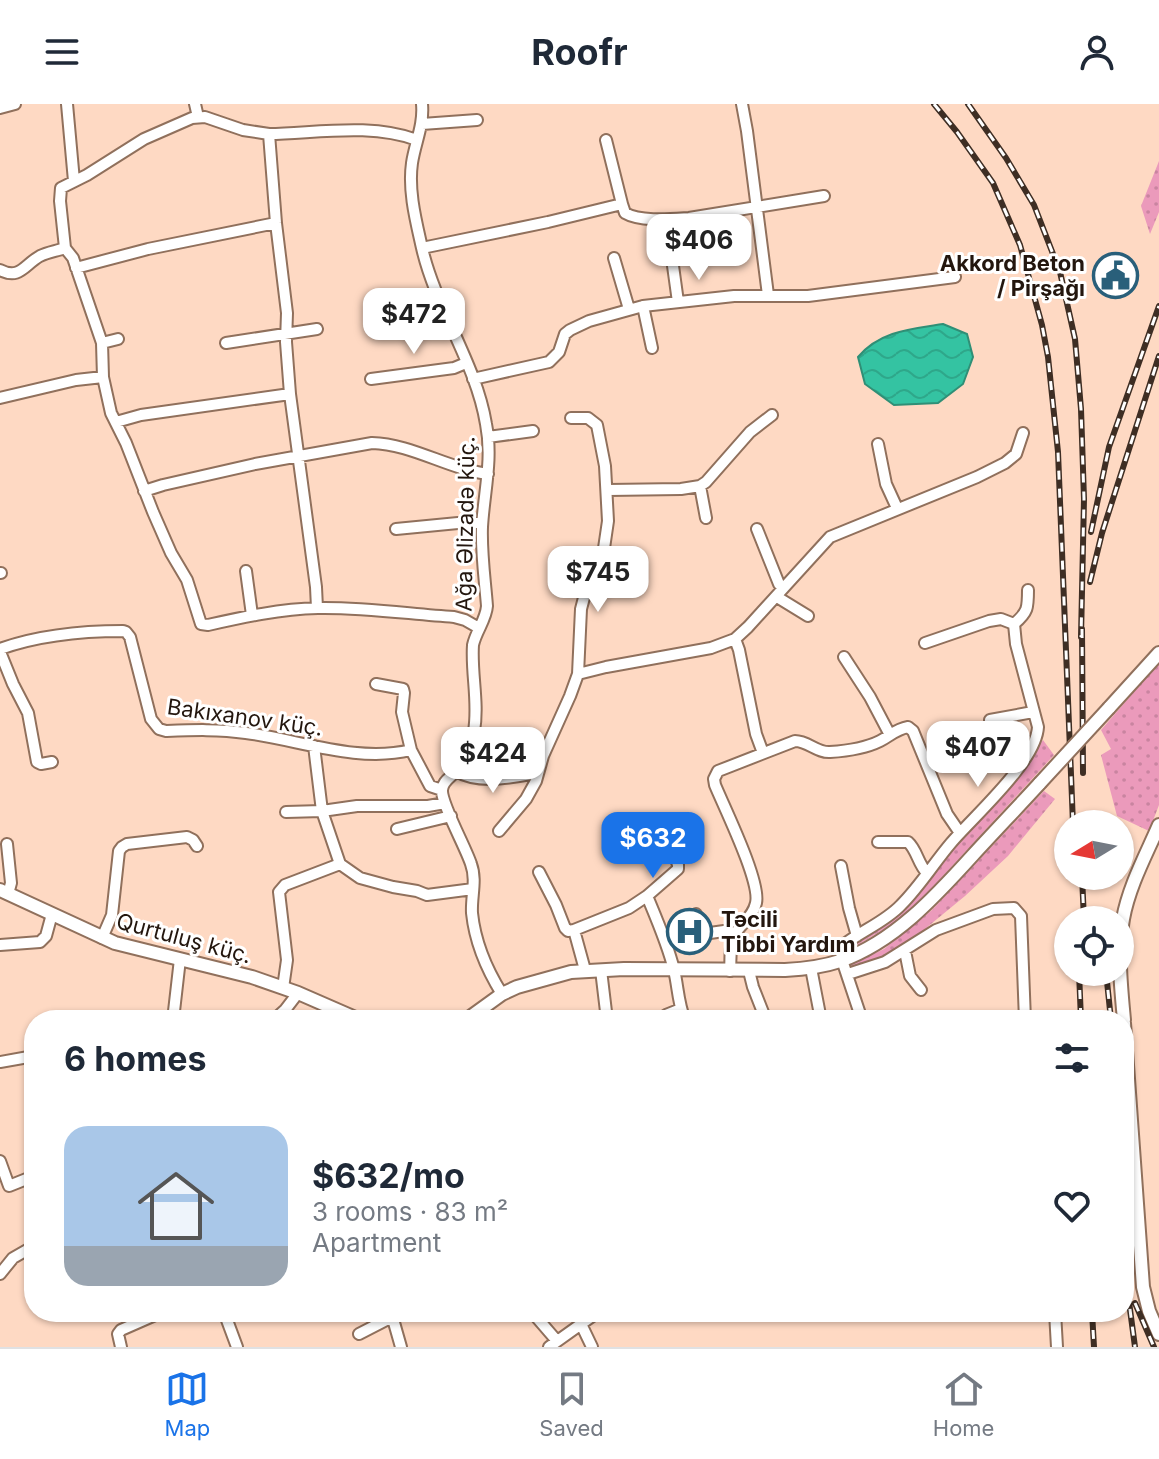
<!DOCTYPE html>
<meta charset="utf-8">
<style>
body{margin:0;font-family:Inter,sans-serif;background:#f2f2f3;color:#1f2937;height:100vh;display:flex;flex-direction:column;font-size:30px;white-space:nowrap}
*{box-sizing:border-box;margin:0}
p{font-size:26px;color:#747a83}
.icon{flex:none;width:44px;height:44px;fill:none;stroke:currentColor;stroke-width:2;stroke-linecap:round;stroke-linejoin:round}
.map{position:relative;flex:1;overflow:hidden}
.side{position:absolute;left:24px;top:906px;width:1110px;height:312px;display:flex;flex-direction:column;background:#fff;border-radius:32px;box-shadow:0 2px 6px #0004}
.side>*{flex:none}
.needle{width:52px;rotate:260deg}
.controls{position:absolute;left:1054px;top:706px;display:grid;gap:16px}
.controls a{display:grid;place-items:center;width:80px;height:80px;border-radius:50%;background:#fff;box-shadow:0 2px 6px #0004;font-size:40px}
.price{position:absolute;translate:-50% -68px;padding:0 18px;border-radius:16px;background:#fff;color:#222;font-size:26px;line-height:52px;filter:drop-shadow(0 2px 4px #0008)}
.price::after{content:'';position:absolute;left:50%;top:48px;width:24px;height:18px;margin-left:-12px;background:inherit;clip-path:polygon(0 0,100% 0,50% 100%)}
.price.active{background:#1a73e8;color:#fff}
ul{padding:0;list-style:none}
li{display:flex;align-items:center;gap:24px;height:200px;padding:0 40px}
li+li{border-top:2px solid #e0e1e3}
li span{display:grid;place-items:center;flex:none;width:224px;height:160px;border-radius:24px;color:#555}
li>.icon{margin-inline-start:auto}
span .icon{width:96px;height:96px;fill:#fffc;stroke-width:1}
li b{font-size:34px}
h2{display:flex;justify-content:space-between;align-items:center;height:96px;padding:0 40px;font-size:34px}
header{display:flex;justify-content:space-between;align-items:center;height:104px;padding:0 40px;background:#fff;font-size:36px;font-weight:700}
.dock{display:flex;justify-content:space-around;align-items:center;height:112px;border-top:2px solid #e0e1e3;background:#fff;font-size:22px;color:#747a83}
.dock a{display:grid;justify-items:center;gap:4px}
.dock .active{color:#1a73e8}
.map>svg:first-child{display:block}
</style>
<header><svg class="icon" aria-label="menu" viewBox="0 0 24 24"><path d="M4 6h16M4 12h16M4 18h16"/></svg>Roofr<svg class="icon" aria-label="person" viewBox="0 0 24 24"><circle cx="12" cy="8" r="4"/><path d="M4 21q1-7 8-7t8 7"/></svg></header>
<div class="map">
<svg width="1159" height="1243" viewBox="0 0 1159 1243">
<defs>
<pattern id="grass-dots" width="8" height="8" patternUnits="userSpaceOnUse" patternTransform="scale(2)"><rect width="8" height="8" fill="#eb9abb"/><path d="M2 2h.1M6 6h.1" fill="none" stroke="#c984a0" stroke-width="1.8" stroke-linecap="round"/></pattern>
<pattern id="water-waves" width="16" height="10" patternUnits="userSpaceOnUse" patternTransform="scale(2)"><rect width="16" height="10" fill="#34c3a2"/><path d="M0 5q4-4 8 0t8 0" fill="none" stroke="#2ea78a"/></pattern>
</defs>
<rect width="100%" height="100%" fill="#fed9c3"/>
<path fill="url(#grass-dots)" d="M1159,57V108L1150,130L1141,102Z
M1159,559V701L1149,727L1117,712L1101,651L1111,645L1101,626Z
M1043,636L1054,651L923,794L896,818L846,848L845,843L914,791L994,699Z
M1044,687L1055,695L1008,752L965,792L903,843L885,852L853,864L851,861L884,845L932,806Z"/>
<path fill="url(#water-waves)" stroke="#2f8f76" stroke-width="2" d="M943,220L967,230L973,253L963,280L938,299L894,301L865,280L858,253C880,227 911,225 943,220Z"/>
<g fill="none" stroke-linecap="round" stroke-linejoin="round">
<defs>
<path id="minor" d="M67,0L74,77
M195,0L198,13
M422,0C424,21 415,39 412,59C408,87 416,117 422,144C436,205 476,259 486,320C493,355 484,388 482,423C481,449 485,476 487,502C486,516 476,527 473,541C471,569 479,599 474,627C472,640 464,656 456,667C451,674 443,676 442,686C441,699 466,744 471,760C477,776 471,793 472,809C475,838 487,866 502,890
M742,0L747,27L768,191
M0,4L15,0
M422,20L477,16
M269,30L276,119L287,209L286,238L290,290L316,483L317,504
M606,36L622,100
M670,140L678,198
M65,144L73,154L102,239L103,273L111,309L126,339L153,408L171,449L187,476L201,520L208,521C244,513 280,505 318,504C363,503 409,510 454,513L465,516L479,524
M65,144L60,97L61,84L87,71L144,35L192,14L205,13L243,26L269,30C318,29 371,19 417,36
M422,144L548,118L622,100L625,109C640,118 672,115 689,114L824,92
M614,154L629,205
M76,164L148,145L276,119
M0,166C20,176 24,161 40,152C48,148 57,147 65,144
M643,202L652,244
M102,239L118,235
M226,239L317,225
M371,275L454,264L466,259
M473,275L549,258L559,248L565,230L570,226L589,217L643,202L734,192H808L955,173
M0,294L76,276L103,273
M116,318L141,311L290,290
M488,333L533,327
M878,340L886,380L897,404
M700,382L706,414
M608,386L681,385L700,382L706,378L750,328L772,311
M144,387L163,381L255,360L372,339C412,340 448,365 488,370
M396,425L458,419H482
M757,425L779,480L783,484
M246,467L252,511
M0,469H1
M777,493L808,512
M1014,520C1028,508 1028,504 1028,486
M735,535L739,546L756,630L763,649
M0,545C39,531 81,527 123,527L126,528L130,533L151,615L159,625L166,627C193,626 219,625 246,629C300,636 357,659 411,646
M0,548L13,580L28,609L37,658L41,660L52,658
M844,553L870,593L890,631
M578,570L606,563L711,544L735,535L748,523L830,433L977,373L1005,359L1016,350L1023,329
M376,580L403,585L404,589L402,608L411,646L430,682L442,686
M990,616L1033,608
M314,642L322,707L340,760L360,774L393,783L417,787L427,791L473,785
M456,667C479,681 513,673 538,669
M286,708L322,707L357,702H428L445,699
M397,725L451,712
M499,727L526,695L536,677L543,652L570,592L578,570L581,505L586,486L603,451L608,417L605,362L597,321L588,314H571
M878,738H908C917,746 918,760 927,769
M7,740L11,779L8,790
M841,762L849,804L857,832
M539,768L556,801L565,824L568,827L574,826L585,866
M647,792L678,765V761L668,731L665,729L658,730
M696,810L703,830L724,827L735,830
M574,826L629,804L647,792C657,816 668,841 674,866C678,882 678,900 685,916
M102,834L112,811L119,747L122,743L127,740L187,733L193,736L197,742
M0,841L40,838L46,832L52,810
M905,847L910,872L921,886
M811,864L821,916
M601,866L607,916
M730,867C731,856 729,839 735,830C742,818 753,813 756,799C761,778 725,705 715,681L714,675L718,667L795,637C808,637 817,649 830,648C846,647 866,644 880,637C890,632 896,625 908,623L913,627L947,710L960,729
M749,867L753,883L766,916
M848,870L885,858L936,826L993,805L1014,804L1021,812L1025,916
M283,884L287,856L279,788L285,781L340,760
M666,911L681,905
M173,916L180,855
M274,916L285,906L298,889
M862,916L842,856L841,843C860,827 884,819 901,801C920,782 934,759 951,739C974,712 1036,658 1038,623L1016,540L1014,520L1001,515L989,517L925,539
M998,916L1025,913
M0,958L34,952
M0,1057L9,1082L34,1072
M0,1170L13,1154L34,1142
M224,1208L237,1243
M391,1208L401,1243
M532,1208L557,1237
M809,1208L810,1211
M1055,1208L1057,1243
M581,1220L592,1243
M359,1230L392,1213
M121,1243L118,1230L121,1226L162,1208
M549,1243L598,1208"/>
<path id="major" d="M1109,604L1159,549
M0,786L115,839L252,873L298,889L360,916
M466,916L502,890L517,883L571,868L624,865L785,866C804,865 822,863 840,857C894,838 935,793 973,751C995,727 1018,703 1040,679
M1124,916C1121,883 1117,848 1123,815C1129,782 1146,751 1159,721
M1124,919L1143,1183L1149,1207L1159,1230"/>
</defs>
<use href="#minor" stroke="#90705c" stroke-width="14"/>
<use href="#major" stroke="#90705c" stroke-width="16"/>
<use href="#minor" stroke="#fff" stroke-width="10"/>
<use href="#major" stroke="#fff" stroke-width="12"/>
<defs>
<path id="rail" d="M934,0L957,28L993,79L1020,141L1042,221L1048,253L1058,348L1073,720
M968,0L1006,54L1034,101L1060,168L1075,235L1081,305L1084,395L1081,533
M1091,428L1109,343L1159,202
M1090,478L1102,429L1159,252
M1082,525L1083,669
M1082,772L1084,816
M1079,868L1081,916
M1106,868L1111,916
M1124,1079L1129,1198L1135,1243
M1135,1199L1154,1243
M1092,1208L1094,1243"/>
</defs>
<use href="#rail" stroke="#3e2e24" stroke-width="6"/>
<use href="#rail" stroke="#fff" stroke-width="3" stroke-dasharray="9" stroke-linecap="butt"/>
<defs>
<path id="major-bridge" d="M1040,679L1109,604"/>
</defs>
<use href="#major-bridge" stroke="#90705c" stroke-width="16" stroke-linecap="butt"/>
<use href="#major-bridge" stroke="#fff" stroke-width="12"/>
</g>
<defs>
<symbol id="civic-ring" viewBox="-11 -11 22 22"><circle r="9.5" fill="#fff" stroke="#295f7a" stroke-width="1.5"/><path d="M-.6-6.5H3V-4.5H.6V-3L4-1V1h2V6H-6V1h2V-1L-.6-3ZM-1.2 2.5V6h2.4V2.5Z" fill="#295f7a"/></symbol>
<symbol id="hospital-ring" viewBox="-11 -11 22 22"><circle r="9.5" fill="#fff" stroke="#295f7a" stroke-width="1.5"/><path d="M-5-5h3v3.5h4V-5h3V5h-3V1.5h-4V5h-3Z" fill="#295f7a"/></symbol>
</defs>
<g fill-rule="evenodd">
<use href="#civic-ring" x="1090" y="146" width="51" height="51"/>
<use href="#hospital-ring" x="664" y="802" width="51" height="51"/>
</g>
<g text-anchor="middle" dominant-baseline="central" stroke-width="6" stroke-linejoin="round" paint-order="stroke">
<g font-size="22" font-weight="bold" fill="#23160e" stroke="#fff" text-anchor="end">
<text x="1085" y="159">Akkord Beton<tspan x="1085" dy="25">/ Pirşağı</tspan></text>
<text x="721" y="815" text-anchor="start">Təcili<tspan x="721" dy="25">Tibbi Yardım</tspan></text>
</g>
<g font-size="22" fill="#23160e" stroke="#fff">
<text transform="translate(465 420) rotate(-89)">Ağa Əlizadə küç.</text>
<text transform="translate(245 613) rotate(8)">Bakıxanov küç.</text>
<text transform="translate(184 834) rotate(15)">Qurtuluş küç.</text>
</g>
</g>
</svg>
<div class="controls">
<a><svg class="needle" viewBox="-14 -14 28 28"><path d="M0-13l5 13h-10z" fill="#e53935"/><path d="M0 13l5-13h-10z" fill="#747a83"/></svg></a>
<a><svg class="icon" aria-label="locate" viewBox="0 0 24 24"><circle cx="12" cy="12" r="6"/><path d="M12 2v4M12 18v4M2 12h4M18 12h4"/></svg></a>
</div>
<b class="price" style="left:699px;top:178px">$406</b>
<b class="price" style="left:414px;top:252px">$472</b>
<b class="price" style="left:598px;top:510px">$745</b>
<b class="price" style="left:978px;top:685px">$407</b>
<b class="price" style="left:493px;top:691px">$424</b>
<b class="price active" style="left:653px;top:776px">$632</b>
<section class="side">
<h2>6 homes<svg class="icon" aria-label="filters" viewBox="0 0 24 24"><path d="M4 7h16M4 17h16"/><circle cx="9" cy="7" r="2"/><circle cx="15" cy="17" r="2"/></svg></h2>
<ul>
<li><span style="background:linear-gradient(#a9c7e8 75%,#9aa5b1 0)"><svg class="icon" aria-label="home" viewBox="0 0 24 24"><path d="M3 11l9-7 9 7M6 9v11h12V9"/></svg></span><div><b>$632/mo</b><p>3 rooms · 83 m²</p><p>Apartment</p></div><svg class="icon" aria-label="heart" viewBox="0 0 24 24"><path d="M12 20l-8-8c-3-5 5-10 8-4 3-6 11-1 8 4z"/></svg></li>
</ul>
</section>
</div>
<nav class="dock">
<a class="active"><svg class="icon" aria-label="map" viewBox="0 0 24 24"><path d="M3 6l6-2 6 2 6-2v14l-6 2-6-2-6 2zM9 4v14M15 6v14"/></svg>Map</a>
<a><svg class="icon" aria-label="saved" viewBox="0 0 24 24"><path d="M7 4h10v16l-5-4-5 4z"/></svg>Saved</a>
<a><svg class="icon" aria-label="home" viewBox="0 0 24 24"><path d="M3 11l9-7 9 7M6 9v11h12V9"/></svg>Home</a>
</nav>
